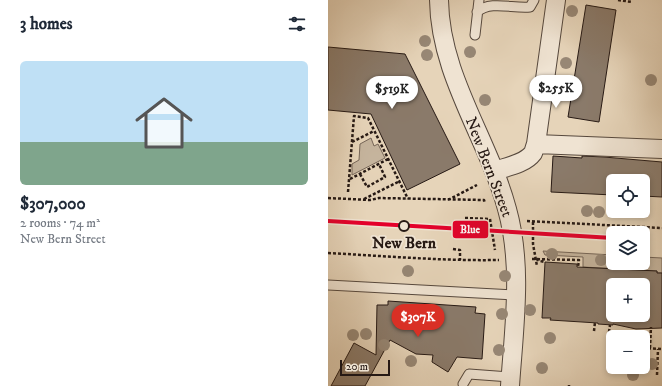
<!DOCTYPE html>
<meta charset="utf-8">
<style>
body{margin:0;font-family:"IM FELL DW Pica",serif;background:#f2f2f3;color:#1f2937;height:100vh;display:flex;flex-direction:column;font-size:15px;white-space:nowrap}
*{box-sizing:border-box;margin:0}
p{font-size:13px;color:#747a83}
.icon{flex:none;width:22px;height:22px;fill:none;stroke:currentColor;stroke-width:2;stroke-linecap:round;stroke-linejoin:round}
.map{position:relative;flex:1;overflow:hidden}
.drawer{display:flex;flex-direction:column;background:#fff;width:328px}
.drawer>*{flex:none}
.tools{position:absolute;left:278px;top:174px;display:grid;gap:8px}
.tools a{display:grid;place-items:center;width:44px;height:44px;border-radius:6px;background:#fff;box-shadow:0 2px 6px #0003;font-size:20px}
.scale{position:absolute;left:12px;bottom:10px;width:50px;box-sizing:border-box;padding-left:4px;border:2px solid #261914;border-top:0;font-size:11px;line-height:14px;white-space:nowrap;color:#261914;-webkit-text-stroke:3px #efe3d2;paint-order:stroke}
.price{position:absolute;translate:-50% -34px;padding:0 9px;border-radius:14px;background:#fff;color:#222;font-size:13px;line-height:26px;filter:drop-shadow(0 1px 2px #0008)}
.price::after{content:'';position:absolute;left:50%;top:24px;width:12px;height:9px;margin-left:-6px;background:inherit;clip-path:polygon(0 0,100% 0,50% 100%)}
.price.selected{background:#d93025;color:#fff}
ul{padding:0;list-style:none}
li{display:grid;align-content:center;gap:8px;height:212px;padding:0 20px}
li+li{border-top:1px solid #e0e1e3}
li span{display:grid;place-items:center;height:124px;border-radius:6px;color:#555}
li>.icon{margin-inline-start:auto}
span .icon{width:72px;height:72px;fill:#fffc;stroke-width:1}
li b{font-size:17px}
h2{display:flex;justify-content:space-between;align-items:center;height:48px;padding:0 20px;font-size:17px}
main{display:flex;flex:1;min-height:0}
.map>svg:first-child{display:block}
</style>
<main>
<section class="drawer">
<h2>3 homes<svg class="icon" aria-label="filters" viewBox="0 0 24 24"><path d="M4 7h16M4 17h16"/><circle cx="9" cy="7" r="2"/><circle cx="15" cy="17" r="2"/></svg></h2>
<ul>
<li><span style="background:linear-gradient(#bfe0f5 65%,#7fa58c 0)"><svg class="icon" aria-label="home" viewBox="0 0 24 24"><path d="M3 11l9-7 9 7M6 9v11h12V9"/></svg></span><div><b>$307,000</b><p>2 rooms · 74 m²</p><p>New Bern Street</p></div></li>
</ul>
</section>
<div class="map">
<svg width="334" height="386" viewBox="0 0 334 386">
<rect width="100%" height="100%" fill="#e6d4b9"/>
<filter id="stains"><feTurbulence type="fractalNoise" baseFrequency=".005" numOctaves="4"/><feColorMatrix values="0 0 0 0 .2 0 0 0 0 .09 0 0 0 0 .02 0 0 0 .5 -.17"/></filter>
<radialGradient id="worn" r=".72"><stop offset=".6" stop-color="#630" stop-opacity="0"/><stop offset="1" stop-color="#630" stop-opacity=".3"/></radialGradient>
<path fill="#c5b49d" stroke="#766658" d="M43,138L46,146L50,144L57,158L24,175V164L31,160L32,144Z
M215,251L285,255V263H315V257L334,258V273H329V271L255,267V257L217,255Z"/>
<path fill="#8a7a6a" stroke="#261914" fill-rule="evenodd" d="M258,5L288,10L271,122L240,117Z
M0,47L77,54L132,164L79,190L43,114L0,110Z
M225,156L254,158V156L276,157L334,162V197L315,196V181H285V195L223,192Z
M217,262L249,264V267L329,271V273H334V328L308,329L285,324V325L270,324V323L222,320L223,318H214ZM285,285H315V315H285Z
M60,301L148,307L147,313L157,314L154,359L129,357L120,372L104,362L105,355L88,354L62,340L37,386H3L26,343L48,355L49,305H60Z"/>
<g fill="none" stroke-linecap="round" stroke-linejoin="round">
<defs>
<path id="service" d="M149,12C163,0 185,9 202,7L206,0
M147,35L151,0
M0,285L188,295
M135,384L141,374L183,377"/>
<path id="minor" d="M111,0C112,76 160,138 179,209C195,266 186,327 182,386
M208,144L334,149
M166,171C178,167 197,164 205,153C206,151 207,146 208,144L228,0"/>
</defs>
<use href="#service" stroke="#56483d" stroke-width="11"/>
<use href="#minor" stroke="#56483d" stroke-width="20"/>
<path stroke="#261914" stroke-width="2.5" stroke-dasharray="3 2" stroke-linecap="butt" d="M290,0L304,2
M24,142L46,131
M32,174L39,187L57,177L51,164
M22,179L60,159
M20,192L26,116L40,118L80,199
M0,198L42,200L51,198L156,200L157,203
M36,199L72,181
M120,200L149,185
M137,218L162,219
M162,219L167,250
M199,221L334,228
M205,222V244L209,266
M125,249L132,250V260
M0,253C57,256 114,261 171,260
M204,259L251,260L250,267
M208,259L212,261L217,262
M266,331L267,322
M281,332L282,325
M283,342H285
M315,348L334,349
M322,348L323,327
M329,375L330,349
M241,386V385"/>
<use href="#service" stroke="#efe3d2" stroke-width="9"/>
<use href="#minor" stroke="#efe3d2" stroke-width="18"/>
<defs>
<path id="rail-1" d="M0,221L285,238"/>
</defs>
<use href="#rail-1" stroke="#efe3d2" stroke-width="7"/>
<use href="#rail-1" stroke="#e4002b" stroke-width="4"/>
</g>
<g fill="#978775">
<circle cx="244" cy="11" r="6"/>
<circle cx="97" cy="41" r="6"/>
<circle cx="142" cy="52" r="6"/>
<circle cx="99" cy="55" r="6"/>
<circle cx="238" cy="63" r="6"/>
<circle cx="323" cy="80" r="6"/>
<circle cx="234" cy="91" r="6"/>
<circle cx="157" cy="100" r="6"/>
<circle cx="259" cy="211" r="6"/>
<circle cx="271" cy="212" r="6"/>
<circle cx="224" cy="254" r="6"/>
<circle cx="273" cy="260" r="6"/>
<circle cx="80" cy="271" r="6"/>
<circle cx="177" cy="276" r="6"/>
<circle cx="202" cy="310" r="6"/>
<circle cx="174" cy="314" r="6"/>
<circle cx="38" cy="334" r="6"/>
<circle cx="25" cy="335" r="6"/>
<circle cx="222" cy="338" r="6"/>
<circle cx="56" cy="345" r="6"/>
<circle cx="171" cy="350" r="6"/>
<circle cx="83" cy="361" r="6"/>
<circle cx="324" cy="364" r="6"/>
<circle cx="214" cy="368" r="6"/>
<circle cx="305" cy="375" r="6"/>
</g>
<circle fill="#efe3d2" stroke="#261914" stroke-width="2" cx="76" cy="226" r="5"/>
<g text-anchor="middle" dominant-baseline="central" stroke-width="3.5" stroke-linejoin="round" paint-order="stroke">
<g font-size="16" fill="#261914" stroke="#efe3d2">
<text transform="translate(161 167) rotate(69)">New Bern Street</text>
</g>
<g font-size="16" font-weight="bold" fill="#261914" stroke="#efe3d2">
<text x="76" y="243">New Bern</text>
</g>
</g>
<rect stroke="#efe3d2" stroke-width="1.5" x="124" y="220" width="37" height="19" rx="4" fill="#e4002b"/>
<g font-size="11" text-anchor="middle" font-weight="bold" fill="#fff">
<text x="142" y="233">Blue</text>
</g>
<rect width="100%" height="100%" filter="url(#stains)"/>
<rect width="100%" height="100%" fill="url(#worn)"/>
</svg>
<div class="tools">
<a><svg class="icon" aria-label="locate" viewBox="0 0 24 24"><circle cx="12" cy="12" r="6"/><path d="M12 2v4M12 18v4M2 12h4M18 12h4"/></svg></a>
<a><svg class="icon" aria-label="layers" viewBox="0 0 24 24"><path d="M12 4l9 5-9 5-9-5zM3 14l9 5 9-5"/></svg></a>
<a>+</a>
<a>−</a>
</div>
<div class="scale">20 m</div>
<b class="price" style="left:228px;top:109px">$255K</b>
<b class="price" style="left:64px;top:110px">$519K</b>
<b class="price selected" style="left:90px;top:338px">$307K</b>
</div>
</main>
